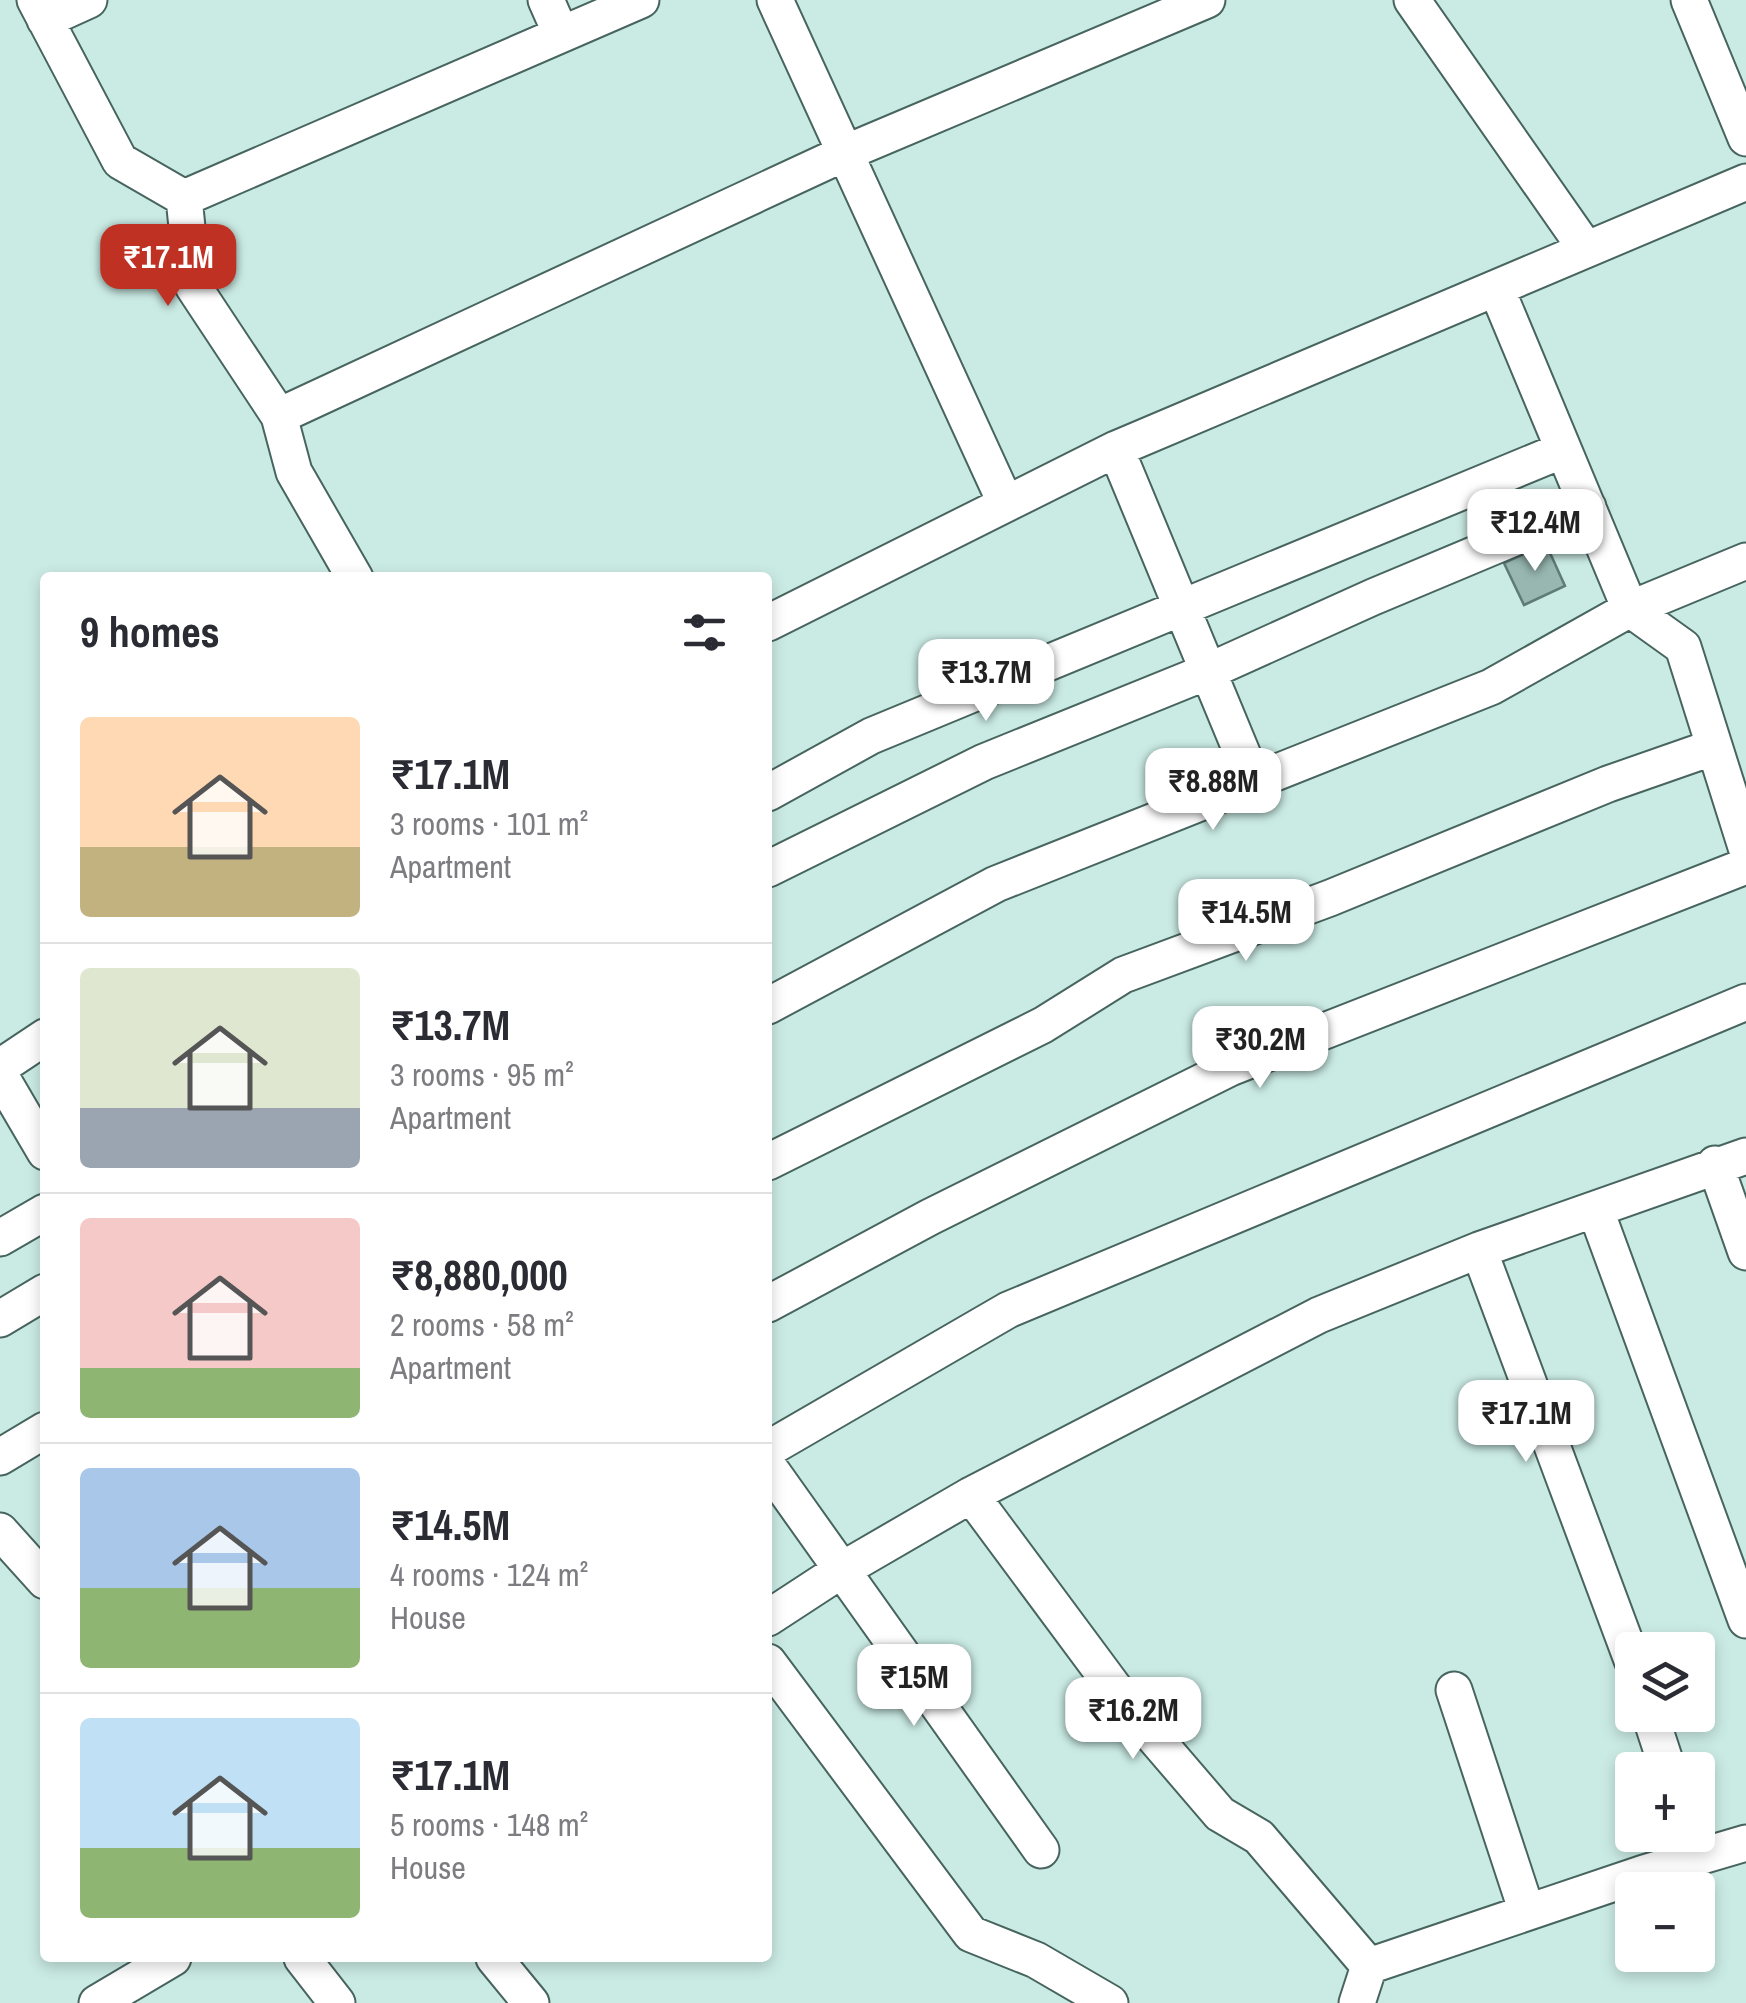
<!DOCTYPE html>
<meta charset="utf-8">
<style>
body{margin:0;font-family:"Archivo Narrow",sans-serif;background:#f2f2f3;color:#2b2b33;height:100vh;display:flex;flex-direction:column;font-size:38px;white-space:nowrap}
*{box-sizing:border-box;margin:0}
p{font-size:32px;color:#7c7c81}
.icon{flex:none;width:55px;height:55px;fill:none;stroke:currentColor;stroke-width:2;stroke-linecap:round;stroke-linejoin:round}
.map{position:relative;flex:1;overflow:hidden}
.side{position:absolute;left:40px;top:572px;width:732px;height:1390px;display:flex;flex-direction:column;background:#fff;border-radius:10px;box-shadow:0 5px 15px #0003}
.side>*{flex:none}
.buttons{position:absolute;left:1615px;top:1632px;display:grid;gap:20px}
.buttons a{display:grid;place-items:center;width:100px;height:100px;border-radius:10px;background:#fff;box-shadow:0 5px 15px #0003;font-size:50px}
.price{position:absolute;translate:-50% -85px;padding:0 22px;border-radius:20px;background:#fff;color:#222;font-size:32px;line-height:65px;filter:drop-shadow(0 2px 5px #0008)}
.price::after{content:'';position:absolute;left:50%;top:60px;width:30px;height:22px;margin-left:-15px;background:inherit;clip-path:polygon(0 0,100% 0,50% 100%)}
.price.current{background:#be3123;color:#fff}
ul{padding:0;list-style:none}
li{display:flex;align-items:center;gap:30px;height:250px;padding:0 40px}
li+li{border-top:2px solid #e1e1e2}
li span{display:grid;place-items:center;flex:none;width:280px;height:200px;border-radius:10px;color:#555}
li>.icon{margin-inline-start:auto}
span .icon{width:120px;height:120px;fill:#fffc;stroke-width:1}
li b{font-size:42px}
h2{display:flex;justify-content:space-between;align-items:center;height:120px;padding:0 40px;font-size:42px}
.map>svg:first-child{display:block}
</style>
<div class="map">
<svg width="1746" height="2003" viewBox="0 0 1746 2003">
<rect width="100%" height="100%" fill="#caebe4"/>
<path fill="#97b7b0" stroke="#5e7c75" stroke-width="2.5" d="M1546,544L1565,586L1524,605L1504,563Z"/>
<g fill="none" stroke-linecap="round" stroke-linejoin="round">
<defs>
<path id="minor" d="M35,0L120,161L184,198L193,286L279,416L294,472L355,578
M546,0L561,34
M775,0L1006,504
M1412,0L1586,249
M1689,0L1746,138
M45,20L89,0
M184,198L641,0
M1497,290L1630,609L1683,647L1746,847
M279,416L845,153L1207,0
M1116,449L1254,782
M768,623L1116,449L1746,182
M768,793L871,736L1563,450
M768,869L984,762L1209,671L1373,597L1588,507
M768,1006L996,884L1491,687L1630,609L1746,561
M0,1067L45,1037
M0,1075L45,1152
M768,1162L1043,1025L1123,975L1330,898L1608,784L1714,747
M1715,1164L1746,1252
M1596,1211L1746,1620
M0,1238L45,1212
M1479,1250L1632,1660
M768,1304L930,1217L1230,1068L1746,866
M0,1319L45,1292
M768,1449L1008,1310L1746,1002
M0,1457L45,1430
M768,1466L1041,1850
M971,1495L1129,1708L1220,1814L1259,1837L1369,1966
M0,1531L45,1581
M768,1618L840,1571L971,1495L1319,1315L1479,1250L1746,1156
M768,1662L971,1934L1036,1960L1110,2003
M1454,1690L1527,1912
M1650,1715L1668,1770
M302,1958L337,2003
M494,1958L531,2003
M97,2003L173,1958
M1357,2003L1369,1966L1644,1873L1746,1843"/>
</defs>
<use href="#minor" stroke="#47645e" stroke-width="39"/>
<use href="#minor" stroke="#fff" stroke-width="35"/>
</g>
</svg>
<div class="buttons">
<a><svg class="icon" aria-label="layers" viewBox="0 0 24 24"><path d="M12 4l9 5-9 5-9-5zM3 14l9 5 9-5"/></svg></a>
<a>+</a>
<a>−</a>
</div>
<b class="price current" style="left:168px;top:309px">₹17.1M</b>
<b class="price" style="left:1535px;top:574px">₹12.4M</b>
<b class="price" style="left:986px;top:724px">₹13.7M</b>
<b class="price" style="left:1213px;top:833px">₹8.88M</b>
<b class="price" style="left:1246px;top:964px">₹14.5M</b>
<b class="price" style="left:1260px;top:1091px">₹30.2M</b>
<b class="price" style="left:1526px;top:1465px">₹17.1M</b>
<b class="price" style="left:914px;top:1729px">₹15M</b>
<b class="price" style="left:1133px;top:1762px">₹16.2M</b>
<section class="side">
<h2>9 homes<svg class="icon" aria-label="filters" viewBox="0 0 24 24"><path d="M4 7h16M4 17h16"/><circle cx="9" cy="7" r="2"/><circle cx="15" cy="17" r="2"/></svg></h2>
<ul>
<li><span style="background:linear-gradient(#ffd9b3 65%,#c2b280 0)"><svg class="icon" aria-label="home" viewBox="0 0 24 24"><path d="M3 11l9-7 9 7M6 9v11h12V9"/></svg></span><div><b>₹17.1M</b><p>3 rooms · 101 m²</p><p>Apartment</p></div></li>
<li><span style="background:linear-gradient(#dfe7d0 70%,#9aa5b1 0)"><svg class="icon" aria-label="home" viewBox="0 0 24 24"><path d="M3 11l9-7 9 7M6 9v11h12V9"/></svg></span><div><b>₹13.7M</b><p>3 rooms · 95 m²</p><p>Apartment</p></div></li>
<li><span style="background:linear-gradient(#f6c9c9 75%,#8fb573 0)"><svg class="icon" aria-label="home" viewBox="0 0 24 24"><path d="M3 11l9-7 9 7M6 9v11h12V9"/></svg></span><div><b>₹8,880,000</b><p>2 rooms · 58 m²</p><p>Apartment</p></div></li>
<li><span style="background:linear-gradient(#a9c7e8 60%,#8fb573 0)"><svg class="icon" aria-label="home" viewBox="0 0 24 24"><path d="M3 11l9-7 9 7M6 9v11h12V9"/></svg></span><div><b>₹14.5M</b><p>4 rooms · 124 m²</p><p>House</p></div></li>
<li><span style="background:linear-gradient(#bfe0f5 65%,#8fb573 0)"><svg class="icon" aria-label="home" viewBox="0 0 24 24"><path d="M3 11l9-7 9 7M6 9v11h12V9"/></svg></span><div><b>₹17.1M</b><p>5 rooms · 148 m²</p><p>House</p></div></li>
</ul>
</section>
</div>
